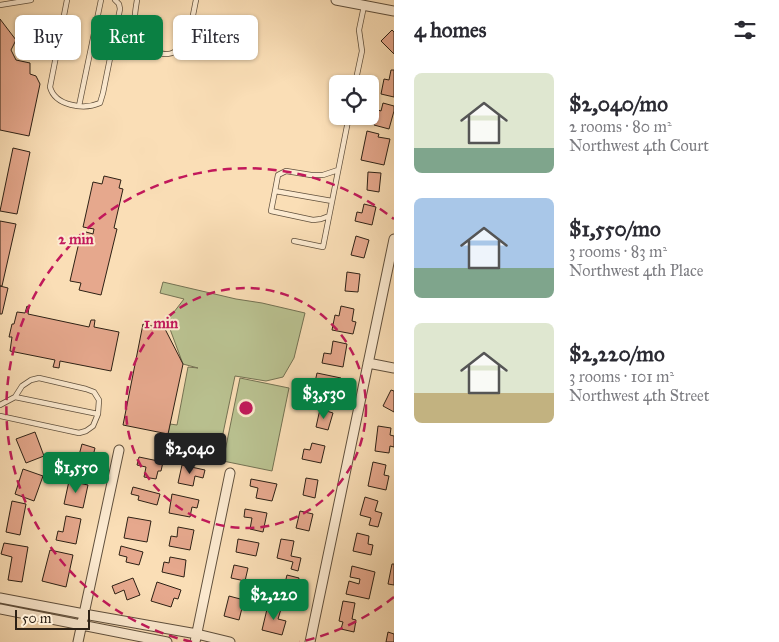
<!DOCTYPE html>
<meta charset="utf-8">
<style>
body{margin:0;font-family:"IM FELL Great Primer",serif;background:#f2f2f3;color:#2b2b33;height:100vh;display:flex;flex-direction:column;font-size:19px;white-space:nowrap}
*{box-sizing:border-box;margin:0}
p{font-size:16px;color:#7c7c81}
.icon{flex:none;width:28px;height:28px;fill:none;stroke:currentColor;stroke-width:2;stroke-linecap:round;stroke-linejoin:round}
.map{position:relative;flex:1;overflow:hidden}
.sheet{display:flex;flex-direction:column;background:#fff;width:385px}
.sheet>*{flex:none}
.hud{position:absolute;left:15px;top:15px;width:304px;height:45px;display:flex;gap:10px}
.controls{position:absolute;left:329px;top:75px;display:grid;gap:10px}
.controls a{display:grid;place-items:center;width:50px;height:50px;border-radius:8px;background:#fff;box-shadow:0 1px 4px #0004;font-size:25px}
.scale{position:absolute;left:15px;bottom:12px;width:75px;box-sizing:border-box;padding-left:5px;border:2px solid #2d2115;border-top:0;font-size:14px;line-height:18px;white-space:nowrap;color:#2d2115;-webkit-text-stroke:4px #fcead0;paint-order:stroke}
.price{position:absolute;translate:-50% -42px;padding:0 11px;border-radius:5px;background:#0b8043;color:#fff;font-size:16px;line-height:32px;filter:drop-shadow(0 1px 2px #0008)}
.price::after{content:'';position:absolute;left:50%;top:30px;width:15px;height:11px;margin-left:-8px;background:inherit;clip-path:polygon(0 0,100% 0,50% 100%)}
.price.active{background:#222;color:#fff}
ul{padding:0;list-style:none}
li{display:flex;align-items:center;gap:15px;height:125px;padding:0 20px}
li span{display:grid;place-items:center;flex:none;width:140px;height:100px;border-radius:8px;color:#555}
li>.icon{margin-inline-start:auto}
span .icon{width:60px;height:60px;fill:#fffc;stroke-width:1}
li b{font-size:21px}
h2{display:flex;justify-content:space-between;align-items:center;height:60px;padding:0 20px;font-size:21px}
.chip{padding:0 18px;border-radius:8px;background:#fff;box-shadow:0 1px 4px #0004;font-size:18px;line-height:45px}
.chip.active{background:#0b8043;color:#fff}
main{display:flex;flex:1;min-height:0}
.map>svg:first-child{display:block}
</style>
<main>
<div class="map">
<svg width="394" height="642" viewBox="0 0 394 642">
<rect width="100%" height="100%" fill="#fadeb6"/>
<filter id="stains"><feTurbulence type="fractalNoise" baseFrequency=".004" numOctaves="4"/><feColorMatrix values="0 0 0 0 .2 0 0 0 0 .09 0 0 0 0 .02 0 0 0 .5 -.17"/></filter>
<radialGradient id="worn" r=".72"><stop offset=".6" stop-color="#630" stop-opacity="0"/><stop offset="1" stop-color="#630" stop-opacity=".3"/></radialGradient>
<path fill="#bac291" stroke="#747253" d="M163,282L236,299L262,303L305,313L294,358L283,377L266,381L235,376L217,462L165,450L170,424L177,425L188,367L198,368L183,364L167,321L184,299L160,293Z
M240,378L289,388L272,471L223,461Z"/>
<path fill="#e6a88d" stroke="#2d2115" d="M0,19L16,40L11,50L16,60L30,63V74L36,76L40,84L29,136L0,130Z
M392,30L394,32V54L381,41Z
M391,70H394V97L381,94L384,79L389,80Z
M383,103L394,106V111L389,129L374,125L378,110L381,111Z
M367,131L379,134L378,137L390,139L384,165L361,160Z
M13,148L30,152L17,214L0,211Z
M368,172L381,173L379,192L367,190Z
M104,176L121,180L119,188L123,189L114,228L117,229L101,295L79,290L81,283L70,281L80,238L84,239L86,232L93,234L94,229L83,227L93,182L102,184Z
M364,204L376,207L372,225L355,221L357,212L362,213Z
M0,221L16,224L2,286H0Z
M356,236L369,240L364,258L351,255Z
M347,272L360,274L358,292L345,291Z
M0,286L8,288L2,314H0Z
M27,306L29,307L28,314L89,327L91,320H95L94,327L119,332L111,371L60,361L59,368L53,367L55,360L10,351L12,337H9L12,324H14L17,312L25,313Z
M341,306L354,309L352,321L356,322L353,334L332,330L335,315L339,316Z
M143,324L165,329L183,364L168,434L123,425Z
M333,341L347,344L343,367L322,363L324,353L331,354Z
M317,373L341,378L336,401L312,396Z
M391,390L394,391V412L383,406Z
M320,409L333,413L328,430L316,427Z
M378,426L391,428L390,435L394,436V447L390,446L389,453L375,451Z
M35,432L44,456L26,463L16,439Z
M312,443L325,446L321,463L302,459L304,449L310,450Z
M82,444L95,448L89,472L72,468L75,459H78Z
M139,457L163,462L161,471H158L156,479L144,477L146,467L137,465Z
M373,462L386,465L384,475L389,476L386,490L368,486Z
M182,465L205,470L203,478L195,476L193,486L178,483Z
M23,469L43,476L34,501L15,494Z
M306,478L318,480L315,498L303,495Z
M251,479L277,484L272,501L256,498L258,488L250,486Z
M69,481L88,485L83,508L64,504Z
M133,487L160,494L157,505L138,500L139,496L131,494Z
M172,494L199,500L197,508L192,507L190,517L169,513Z
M365,497L378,501L375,511L382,513L378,527L369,525L371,518L360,515Z
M12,501L26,504L20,535L6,532Z
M245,509L267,513L263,532L250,529L252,518L244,517Z
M300,511L313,514L309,531L296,528Z
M66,516L81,519L76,544L56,540L58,531L63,532Z
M128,517L151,521L147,542L124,538Z
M178,527L194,530L190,550L169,546L171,536L177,537Z
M357,533L369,536L368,544L373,545L371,555L353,551Z
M238,539L259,543L256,556L236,552Z
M281,539L294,541L291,556L301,558L298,571L291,569L293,562L277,558Z
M4,543L28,547L22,582L8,580L12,557L1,554Z
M121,546L143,552L139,565L126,562L127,557L119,555Z
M50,550L73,555L66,587L42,581Z
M170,557L186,560L184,577L162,572L164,562L169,563Z
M392,564H394V585L388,584Z
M234,565L248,568L245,581L231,578Z
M352,566L375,572L369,599L346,594L349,581L359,584L360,579L350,577Z
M287,575L299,578L296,596H291L290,604L277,602L280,586L284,587Z
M133,578L140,595L127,600L124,590L115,594L112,586Z
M157,582L181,590L178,599L174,598L171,607L151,601Z
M229,596L244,600L239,620L224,616Z
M343,601L355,603L352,619L356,620L354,632L341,629L343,622L339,621Z
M268,605L281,609L278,619L286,621L282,635L262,630Z
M388,632L394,634V642H386Z"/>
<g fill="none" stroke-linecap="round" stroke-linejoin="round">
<defs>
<path id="service" d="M67,0L50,87C55,106 84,110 100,103L103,93L120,9L119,4L115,0
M137,0C136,7 134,16 135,23C138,44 166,67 182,45C191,32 193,14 196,0
M0,5L31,0
M355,84L362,51L359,30L364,6
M79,106L101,0
M275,191L271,211L313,220L321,219L329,216
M332,201L275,191L278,175L286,171L311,175H323L338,170
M294,241L323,247L349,116
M15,397L98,414
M0,405L15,397L22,386L31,380L39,378L86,389L94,392L99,400L98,414L93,426L86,431L79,433L0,416"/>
<path id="minor" d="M336,0L394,11
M368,363L394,368
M0,598L84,614L197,634L230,642
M0,609L167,642
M78,642L119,450
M195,642L230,473
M310,642L394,239"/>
</defs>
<use href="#service" stroke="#60503d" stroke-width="6"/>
<use href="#minor" stroke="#60503d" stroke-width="11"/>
<use href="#service" stroke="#fcead0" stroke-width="4.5"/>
<use href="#minor" stroke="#fcead0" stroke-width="9"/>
</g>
<g fill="none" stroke="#c2185b" stroke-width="2.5" stroke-dasharray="9 6">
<circle cx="246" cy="408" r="120"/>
<path d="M394 597A240 240 0 0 1 300 642M192 642A240 240 0 1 1 394 219"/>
</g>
<circle cx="246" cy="408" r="8" fill="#c2185b" stroke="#fcead0" stroke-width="2.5"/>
<g font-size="15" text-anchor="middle" font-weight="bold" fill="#c2185b" stroke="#fcead0" stroke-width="4" stroke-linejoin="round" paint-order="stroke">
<text x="76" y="244">2 min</text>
<text x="161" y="328">1 min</text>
</g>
<rect width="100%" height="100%" filter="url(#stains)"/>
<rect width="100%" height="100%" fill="url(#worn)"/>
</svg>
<div class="controls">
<a><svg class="icon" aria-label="locate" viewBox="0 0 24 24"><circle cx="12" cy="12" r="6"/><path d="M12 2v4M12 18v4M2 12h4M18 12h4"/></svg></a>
</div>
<div class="scale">50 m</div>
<b class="price" style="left:324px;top:420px">$3,530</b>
<b class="price active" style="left:190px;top:475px">$2,040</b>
<b class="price" style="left:76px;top:494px">$1,550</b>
<b class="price" style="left:274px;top:621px">$2,220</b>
<div class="hud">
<a class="chip">Buy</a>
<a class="chip active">Rent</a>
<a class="chip">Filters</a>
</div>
</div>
<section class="sheet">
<h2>4 homes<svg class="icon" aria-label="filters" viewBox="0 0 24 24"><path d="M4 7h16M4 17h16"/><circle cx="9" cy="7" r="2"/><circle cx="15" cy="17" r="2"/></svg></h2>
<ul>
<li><span style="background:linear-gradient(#dfe7d0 75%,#7fa58c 0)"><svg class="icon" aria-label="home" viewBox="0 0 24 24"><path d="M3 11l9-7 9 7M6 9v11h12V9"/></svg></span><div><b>$2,040/mo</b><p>2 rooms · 80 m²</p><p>Northwest 4th Court</p></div></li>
<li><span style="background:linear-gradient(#a9c7e8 70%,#7fa58c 0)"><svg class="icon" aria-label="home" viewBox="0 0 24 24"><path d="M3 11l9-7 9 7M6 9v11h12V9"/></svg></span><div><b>$1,550/mo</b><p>3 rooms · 83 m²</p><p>Northwest 4th Place</p></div></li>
<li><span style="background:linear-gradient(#dfe7d0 70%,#c2b280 0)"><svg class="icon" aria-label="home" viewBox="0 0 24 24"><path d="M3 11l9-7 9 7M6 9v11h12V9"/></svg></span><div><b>$2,220/mo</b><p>3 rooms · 101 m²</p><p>Northwest 4th Street</p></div></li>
</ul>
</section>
</main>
